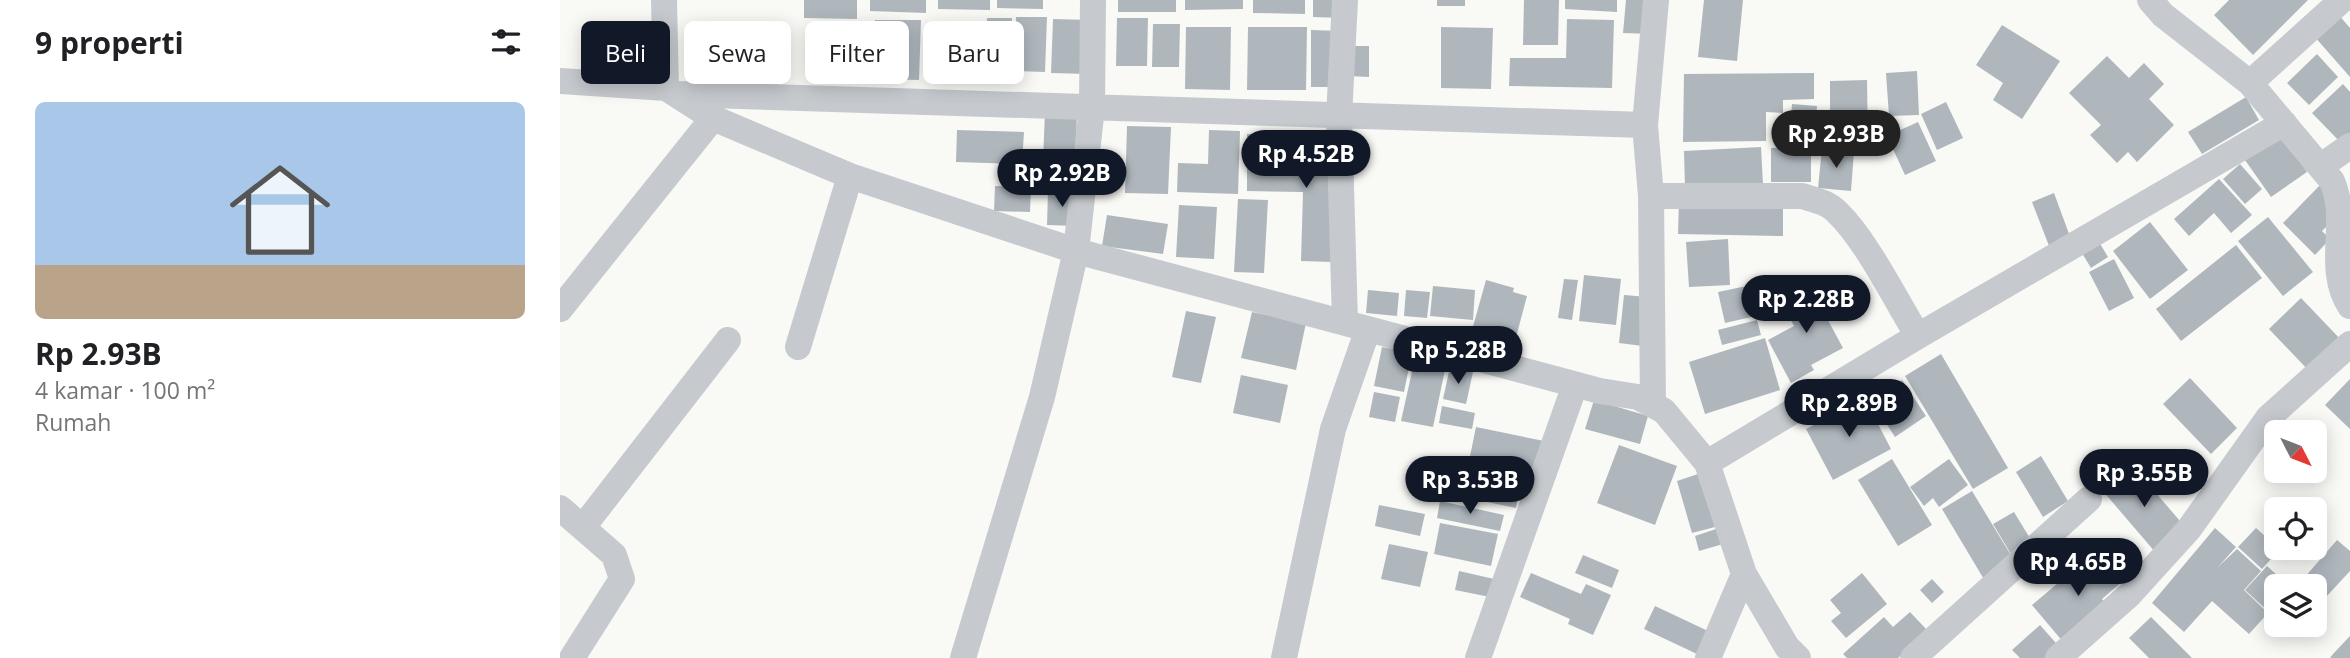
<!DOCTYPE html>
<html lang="id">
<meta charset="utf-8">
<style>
body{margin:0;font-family:"Open Sans",sans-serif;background:#f6f6f6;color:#202124;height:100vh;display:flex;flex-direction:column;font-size:26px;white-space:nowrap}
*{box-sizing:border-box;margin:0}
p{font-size:23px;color:#757577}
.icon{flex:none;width:38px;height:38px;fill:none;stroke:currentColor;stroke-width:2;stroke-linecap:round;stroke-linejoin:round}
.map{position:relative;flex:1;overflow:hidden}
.sheet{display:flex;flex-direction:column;background:#fff;width:560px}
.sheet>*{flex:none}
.banner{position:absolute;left:21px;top:21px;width:665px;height:63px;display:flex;gap:14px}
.needle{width:46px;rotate:132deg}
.controls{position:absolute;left:1704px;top:420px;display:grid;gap:14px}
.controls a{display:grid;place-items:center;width:63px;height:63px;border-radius:10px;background:#fff;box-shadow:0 4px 18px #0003;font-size:35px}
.price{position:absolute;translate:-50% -60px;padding:0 16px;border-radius:24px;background:#111827;color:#fff;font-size:23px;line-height:46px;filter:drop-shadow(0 2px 4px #0008)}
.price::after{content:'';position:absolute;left:50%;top:42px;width:21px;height:16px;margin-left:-10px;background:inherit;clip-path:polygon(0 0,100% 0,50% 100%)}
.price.active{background:#222;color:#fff}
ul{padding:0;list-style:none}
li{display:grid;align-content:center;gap:14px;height:371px;padding:0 35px}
li span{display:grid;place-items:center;height:217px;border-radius:10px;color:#555}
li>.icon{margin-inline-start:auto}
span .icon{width:126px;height:126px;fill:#fffc;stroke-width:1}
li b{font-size:30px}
h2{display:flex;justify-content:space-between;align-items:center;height:84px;padding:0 35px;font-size:30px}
.chip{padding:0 24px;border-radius:10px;background:#fff;box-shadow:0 4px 18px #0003;font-size:24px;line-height:63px}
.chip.active{background:#111827;color:#fff}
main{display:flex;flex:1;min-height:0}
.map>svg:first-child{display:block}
</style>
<main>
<section class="sheet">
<h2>9 properti<svg class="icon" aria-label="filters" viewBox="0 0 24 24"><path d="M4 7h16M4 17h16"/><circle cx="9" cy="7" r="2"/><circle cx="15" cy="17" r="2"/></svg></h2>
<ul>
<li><span style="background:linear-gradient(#a9c7e8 75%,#b9a48a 0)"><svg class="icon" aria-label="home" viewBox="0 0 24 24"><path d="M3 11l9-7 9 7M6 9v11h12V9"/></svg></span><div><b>Rp 2.93B</b><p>4 kamar · 100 m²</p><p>Rumah</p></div></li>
</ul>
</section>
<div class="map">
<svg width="1790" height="658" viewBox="0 0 1790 658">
<rect width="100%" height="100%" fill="#f9f9f6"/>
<path fill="#afb7bd" d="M244,0H297V19L244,18Z
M310,0H366V13L310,11Z
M378,0H430V10L378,9Z
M437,0H483V9L437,8Z
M558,0H616V12H558Z
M625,0H683V9L625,10Z
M693,0H745V14L693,13Z
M753,0H783V18L753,17Z
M877,0H905V6H877Z
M964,0H999L998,45H963Z
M1005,0H1057V12L1005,9Z
M1066,0H1094L1092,34L1063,33Z
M1144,0H1183L1177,61L1138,57Z
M1669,0H1748L1693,55L1654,15Z
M1778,14L1790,28V77L1754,36Z
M456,17H487L485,72L454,71Z
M427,18H452L450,81L425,80Z
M557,18H588L587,66H556Z
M493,19L530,20L529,74L491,73Z
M1007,19L1054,20L1052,88L949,86L950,58H1006Z
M315,20H361L359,80L313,79Z
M593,24H620L619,67H592Z
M1442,25L1500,61L1462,119L1433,100L1443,83L1416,65Z
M372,26L420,27L419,81L371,80Z
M626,27H671L670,90L625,89Z
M688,27H747L746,90H687Z
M881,27L933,28L931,89L881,88Z
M751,30L780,31V87H751Z
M789,46H809V77L788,76Z
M1757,54L1778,77L1749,105L1727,83Z
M1547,56L1569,78L1584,63L1604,84L1589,99L1614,125L1577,162L1568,152L1557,163L1530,135L1541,125L1509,93Z
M1357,71L1359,115L1329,116L1326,73Z
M1254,73V99L1223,100V113L1206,112V141L1123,142L1124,74Z
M1307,80L1308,141L1270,142V81Z
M1783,84L1790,92V142L1785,147L1752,113Z
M1686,97L1699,120L1642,154L1628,132Z
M1386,102L1403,138L1377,150L1361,114Z
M1232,104L1257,106L1254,140L1229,138Z
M485,111H517L515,188L482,187Z
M1358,122L1376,161L1345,175L1327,136Z
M567,126L611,127L608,194L565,193Z
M397,130L464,132L462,164L396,162Z
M649,130L680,131L678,194L617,192L618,163L648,164Z
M745,130H776L772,262L741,261L743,192L687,191V165L720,166V155L744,156Z
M687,134H716L715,163H687Z
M1722,134L1747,172L1711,197L1685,160Z
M1201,147L1203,185L1125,188L1124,151Z
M1251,147V182H1211V148Z
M1262,148L1294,151L1291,191L1258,188Z
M1680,164L1702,189L1685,204L1663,179Z
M1659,179L1692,215L1671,233L1654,213L1629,236L1614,219Z
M1762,183L1777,216L1762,231L1770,239L1755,255L1723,223Z
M435,186L471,187L470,212L434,211Z
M488,192L518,193L517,226L487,225Z
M1494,193L1512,242L1491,251L1472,202Z
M678,199L708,200L704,273L674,272Z
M1119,200L1223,202V236L1118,234Z
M619,205L657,207L654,259L616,257Z
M547,215L608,224L603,254L542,246Z
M1708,217L1753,272L1723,296L1678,241Z
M1590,222L1628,270L1590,299L1553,251Z
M1168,239L1170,285L1129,287L1126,242Z
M1539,242L1548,257L1531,268L1522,253Z
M1676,245L1702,278L1621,341L1596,309Z
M1554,259L1574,298L1549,311L1529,272Z
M1024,275L1061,279L1056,325L1019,321Z
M1004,279L1018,280L1012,320L998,318Z
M926,280L954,288L953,292L967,296L955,341L912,330Z
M1215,280L1222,310L1165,323L1158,292Z
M1262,284L1273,305L1263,311L1283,348L1251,365L1254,370L1231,383L1208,340L1234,326L1223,305Z
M873,286L915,290L913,320L870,316Z
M808,290L839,293L837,316L806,313Z
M846,290L870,292L867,318L844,316Z
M1064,295L1088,297L1083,346L1059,343Z
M1741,298L1784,343L1752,374L1709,329Z
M626,311L656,317L641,383L612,377Z
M692,312L746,323L736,370L681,358Z
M1197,320L1201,335L1162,345L1158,330Z
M1205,338L1220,390L1145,414L1129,362Z
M822,347L852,352L844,392L814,386Z
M1381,354L1448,468L1413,489L1345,376Z
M855,358L886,365L873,427L841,421Z
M890,367L913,372L906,404L883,399Z
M681,375L728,385L720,423L673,413Z
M1630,378L1677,428L1651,454L1603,404Z
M1790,379V429L1765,405Z
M1342,380L1366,416L1335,437L1311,400Z
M814,392L840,397L835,422L809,417Z
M1305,399L1331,449L1273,480L1246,429Z
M1034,400L1088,416L1080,444L1025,429Z
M882,406L915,413L912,429L879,423Z
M916,427L984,441L976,480L908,466Z
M1059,445L1117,466L1095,525L1037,503Z
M1481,456L1508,501L1483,517L1456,472Z
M1332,459L1372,525L1338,546L1298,480Z
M1389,459L1408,485L1379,507L1373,498L1364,506L1350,487Z
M1571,464L1626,528L1596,553L1542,490Z
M1141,473L1155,527L1132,533L1117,481Z
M917,479L960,488L956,508L913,499Z
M1412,491L1455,562L1425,581L1382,509Z
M880,501L944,515L940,531L877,518Z
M819,505L865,514L860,536L815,526Z
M1454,512L1476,548L1455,561L1433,524Z
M880,523L938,534L931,566L874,554Z
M1165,526L1170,542L1139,551L1135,536Z
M1655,528L1676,547L1658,567L1677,549L1701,571L1684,590L1708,613L1689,634L1652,601L1624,632L1592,603Z
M1696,528L1720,549L1702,569L1678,547Z
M1777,540L1790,551V571L1766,597L1744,578Z
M829,544L868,552L860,587L821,579Z
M1541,553L1564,580L1542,599L1549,606L1504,643L1472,605L1516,568L1520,571Z
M1023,555L1059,570L1052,588L1015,573Z
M1707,566L1729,586H1717V606L1710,613L1685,590Z
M899,571L934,579L930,597L895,590Z
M971,573L1021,594L1026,584L1051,595L1033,635L1008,624L1010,619L960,597Z
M1302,573L1327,604L1286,638L1271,621L1281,613L1270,600Z
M1372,579L1384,592L1372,603L1360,590Z
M1095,606L1148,631L1137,654L1084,629Z
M1350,612L1367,630L1338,658H1287L1283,654L1324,617L1333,627Z
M1591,617L1632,658H1589L1569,638Z
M1480,625L1503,651L1495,658H1460L1452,650Z
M1790,636V658H1770L1773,654Z"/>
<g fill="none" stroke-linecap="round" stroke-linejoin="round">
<path stroke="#c6cace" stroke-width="26" d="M104,0L106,88
M785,0L779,117L785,322
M1590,0L1603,15L1690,83L1772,181C1790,221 1765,268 1790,306
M0,81L106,88L153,118L290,176L516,251L1040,391L1078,397L1104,411L1147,463L1184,574L1227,647L1238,658
M1690,83L1782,0
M118,94L1085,125
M1761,166L1790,146
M1091,196H1242C1255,200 1267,202 1277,212C1307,241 1335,299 1358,336
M0,309L153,118
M238,347L290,176
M1093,405L1091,196L1085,125L1096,0
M1147,463L1358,336L1724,123
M0,508L54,555L62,579L12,658
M23,527L168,340
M403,658L482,397L516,251L532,107L533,0
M724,658L773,429L808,329
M918,658L1015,385
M1148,658L1184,574
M1353,658L1529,499
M1498,658L1569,595L1629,529L1708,418L1790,344"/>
</g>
</svg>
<div class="controls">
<a><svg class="needle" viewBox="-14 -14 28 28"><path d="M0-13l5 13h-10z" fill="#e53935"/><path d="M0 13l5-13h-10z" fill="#757577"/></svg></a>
<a><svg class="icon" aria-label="locate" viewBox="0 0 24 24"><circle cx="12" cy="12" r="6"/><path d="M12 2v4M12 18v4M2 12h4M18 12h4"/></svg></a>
<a><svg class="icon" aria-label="layers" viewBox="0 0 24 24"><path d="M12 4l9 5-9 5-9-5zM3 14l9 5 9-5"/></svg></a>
</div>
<b class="price active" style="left:1276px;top:170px">Rp 2.93B</b>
<b class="price" style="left:746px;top:190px">Rp 4.52B</b>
<b class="price" style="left:502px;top:209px">Rp 2.92B</b>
<b class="price" style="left:1246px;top:335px">Rp 2.28B</b>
<b class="price" style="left:898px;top:386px">Rp 5.28B</b>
<b class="price" style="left:1289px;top:439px">Rp 2.89B</b>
<b class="price" style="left:1584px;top:509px">Rp 3.55B</b>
<b class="price" style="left:910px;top:516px">Rp 3.53B</b>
<b class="price" style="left:1518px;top:598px">Rp 4.65B</b>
<div class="banner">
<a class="chip active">Beli</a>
<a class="chip">Sewa</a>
<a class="chip">Filter</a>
<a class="chip">Baru</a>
</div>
</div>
</main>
